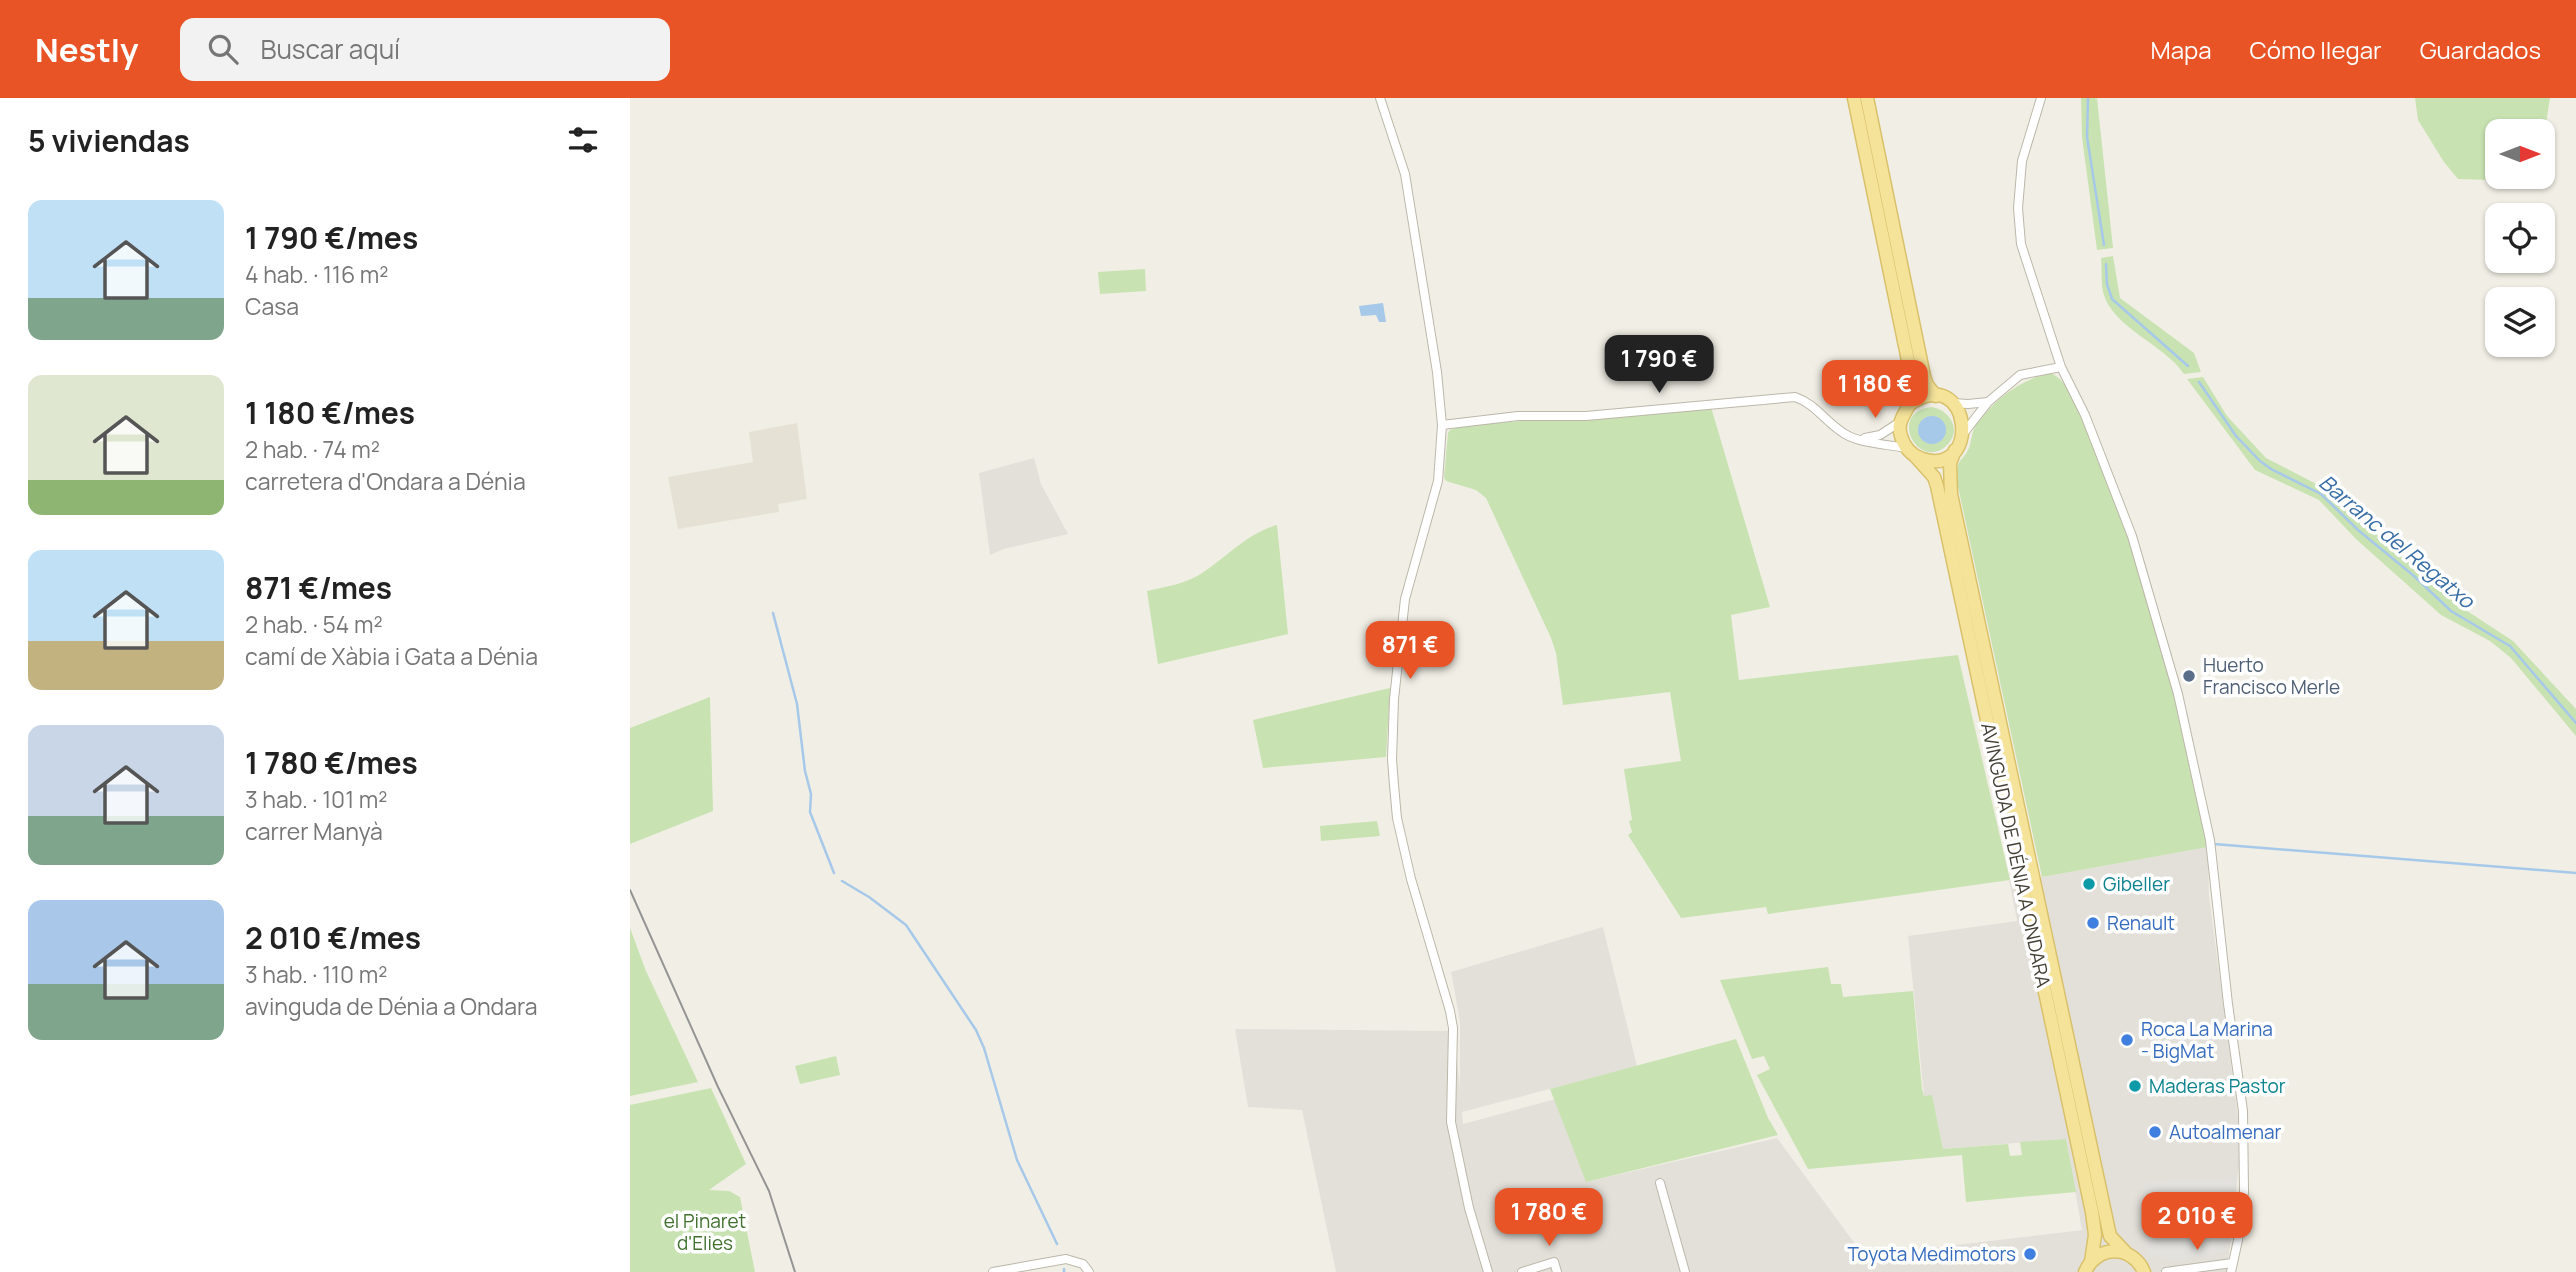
<!DOCTYPE html>
<html lang="es">
<meta charset="utf-8">
<style>
body{margin:0;font-family:Manrope,sans-serif;background:#f2f2f2;color:#222;height:100vh;display:flex;flex-direction:column;font-size:26px;white-space:nowrap}
*{box-sizing:border-box;margin:0}
p{font-size:23px;color:#767676}
.icon{flex:none;width:38px;height:38px;fill:none;stroke:currentColor;stroke-width:2;stroke-linecap:round;stroke-linejoin:round}
.map{position:relative;flex:1;overflow:hidden}
.sheet{display:flex;flex-direction:column;background:#fff;width:630px}
.sheet>*{flex:none}
.needle{width:46px;rotate:90deg}
.controls{position:absolute;left:1855px;top:21px;display:grid;gap:14px}
.controls a{display:grid;place-items:center;width:70px;height:70px;border-radius:14px;background:#fff;box-shadow:0 2px 5px #0004;font-size:35px}
.price{position:absolute;translate:-50% -60px;padding:0 16px;border-radius:14px;background:#e85426;color:#fff;font-size:23px;line-height:46px;filter:drop-shadow(0 2px 4px #0008)}
.price::after{content:'';position:absolute;left:50%;top:42px;width:21px;height:16px;margin-left:-10px;background:inherit;clip-path:polygon(0 0,100% 0,50% 100%)}
.price.on{background:#222;color:#fff}
ul{padding:0;list-style:none}
li{display:flex;align-items:center;gap:21px;height:175px;padding:0 28px}
li span{display:grid;place-items:center;flex:none;width:196px;height:140px;border-radius:14px;color:#555}
li>.icon{margin-inline-start:auto}
span .icon{width:84px;height:84px;fill:#fffc;stroke-width:1}
li b{font-size:30px}
h2{display:flex;justify-content:space-between;align-items:center;height:84px;padding:0 28px;font-size:30px}
header{display:flex;align-items:center;gap:42px;box-sizing:border-box;height:98px;padding:0 35px;background:#e85426;color:#fff}
header strong{font-size:33px}
nav{display:flex;gap:38px;margin-inline-start:auto;font-size:24px}
.search{width:490px;height:63px;background:#f2f2f2;display:flex;align-items:center;gap:18px;box-sizing:border-box;padding:0 24px;border-radius:14px;color:#767676;font-size:26px}
main{display:flex;flex:1;min-height:0}
.map>svg:first-child{display:block}
</style>
<header>
<strong>Nestly</strong>
<div class="search"><svg class="icon" aria-label="search" viewBox="0 0 24 24"><circle cx="10" cy="10" r="6"/><path d="M15 15l6 6"/></svg>Buscar aquí</div>
<nav><a>Mapa</a><a>Cómo llegar</a><a>Guardados</a></nav>
</header>
<main>
<section class="sheet">
<h2>5 viviendas<svg class="icon" aria-label="filters" viewBox="0 0 24 24"><path d="M4 7h16M4 17h16"/><circle cx="9" cy="7" r="2"/><circle cx="15" cy="17" r="2"/></svg></h2>
<ul>
<li><span style="background:linear-gradient(#bfe0f5 70%,#7fa58c 0)"><svg class="icon" aria-label="home" viewBox="0 0 24 24"><path d="M3 11l9-7 9 7M6 9v11h12V9"/></svg></span><div><b>1 790 €/mes</b><p>4 hab. · 116 m²</p><p>Casa</p></div></li>
<li><span style="background:linear-gradient(#dfe7d0 75%,#8fb573 0)"><svg class="icon" aria-label="home" viewBox="0 0 24 24"><path d="M3 11l9-7 9 7M6 9v11h12V9"/></svg></span><div><b>1 180 €/mes</b><p>2 hab. · 74 m²</p><p>carretera d'Ondara a Dénia</p></div></li>
<li><span style="background:linear-gradient(#bfe0f5 65%,#c2b280 0)"><svg class="icon" aria-label="home" viewBox="0 0 24 24"><path d="M3 11l9-7 9 7M6 9v11h12V9"/></svg></span><div><b>871 €/mes</b><p>2 hab. · 54 m²</p><p>camí de Xàbia i Gata a Dénia</p></div></li>
<li><span style="background:linear-gradient(#c9d6e8 65%,#7fa58c 0)"><svg class="icon" aria-label="home" viewBox="0 0 24 24"><path d="M3 11l9-7 9 7M6 9v11h12V9"/></svg></span><div><b>1 780 €/mes</b><p>3 hab. · 101 m²</p><p>carrer Manyà</p></div></li>
<li><span style="background:linear-gradient(#a9c7e8 60%,#7fa58c 0)"><svg class="icon" aria-label="home" viewBox="0 0 24 24"><path d="M3 11l9-7 9 7M6 9v11h12V9"/></svg></span><div><b>2 010 €/mes</b><p>3 hab. · 110 m²</p><p>avinguda de Dénia a Ondara</p></div></li>
</ul>
</section>
<div class="map">
<svg width="1946" height="1174" viewBox="0 0 1946 1174">
<rect width="100%" height="100%" fill="#f1efe5"/>
<path fill="#e5e1d4" d="M167,325L177,401L148,406L149,414L48,431L38,379L123,364L119,334Z"/>
<path fill="#e3e0da" d="M404,360L411,386L438,436L374,451L360,457L349,375Z
M1578,749L1579,798L1608,1018L1609,1066L1597,1174H706L672,1012L618,1009L605,931L824,933L830,990V923L821,874L973,829L1007,968L832,1014L833,1026L926,1001L956,1084L1147,1040L1234,1158L1452,1132L1436,1041L1313,1051L1302,998H1294L1278,838L1387,823L1379,782L1412,779Z"/>
<path fill="#c8e2b1" d="M1451,0H1467L1483,150L1467,152L1452,39Z
M1785,0H1920L1913,44V33H1867V79H1901L1893,83L1828,81L1814,64L1788,22Z
M1483,158L1490,200L1564,255L1571,274L1554,276C1534,246 1482,230 1473,194C1471,183 1472,171 1471,160Z
M515,171L516,193L470,196L468,174Z
M1419,275C1441,279 1458,334 1466,354C1477,382 1490,410 1500,439C1534,539 1555,646 1578,749L1412,779L1326,379C1327,360 1333,363 1339,350C1342,341 1342,331 1348,324C1365,301 1391,282 1419,275Z
M1573,279L1597,318L1636,360L1696,391L1825,505L1883,543L1946,611V638L1881,560L1860,543L1811,517L1726,441L1689,402L1625,372L1557,281Z
M1081,309L1140,509L1101,517L1109,582L1328,557L1380,782L1138,816L1136,809L1051,820L998,737L1002,734L999,723L1002,722L994,671L1051,663L1040,594L933,607L926,555L921,540L856,400L846,392L816,383L814,379L818,335L820,332L831,328L892,323H954Z
M1302,309C1319,312 1332,331 1318,346C1290,376 1255,314 1302,309Z
M647,427L658,536L528,566L517,493C535,489 554,486 569,477C595,461 617,435 647,427Z
M760,590L756,659L633,670L623,622Z
M80,599L83,713L0,746V630Z
M747,723L750,738L691,743L690,728Z
M0,830L16,873L68,984L0,998Z
M1198,869L1201,886H1211L1213,899L1283,893L1292,991L1294,998L1302,997L1313,1051L1378,1046L1380,1058L1392,1057L1390,1044L1436,1041L1446,1094L1336,1104L1332,1057L1178,1071L1127,977L1140,971L1134,958L1122,961L1090,882Z
M1106,941L1138,1020L1148,1037L956,1084L920,991Z
M206,958L210,977L170,986L165,968Z
M81,990L116,1066L79,1092L99,1093L110,1099L125,1174H0V1007Z"/>
<path fill="#e2e1dd" d="M1607,1080L1601,1143L1595,1153L1544,1163L1520,1157L1517,1154L1514,1085Z"/>
<path fill="#a6c8e9" d="M753,205L756,224H749L746,217L731,218L729,208Z
M1288 332a14 14 0 1 1 28 0a14 14 0 1 1-28 0Z"/>
<g fill="none" stroke-linecap="round" stroke-linejoin="round">
<path stroke="#a6c8e9" stroke-width="2.5" d="M1458,0L1457,39L1474,147
M1476,166L1477,186L1482,201L1558,268
M1569,284L1606,338L1630,363L1641,371L1691,396L1728,432L1784,478L1821,513L1880,548L1946,625
M143,515L167,606L175,673L181,696L180,714L204,775
M1584,746L1946,775
M212,783L239,799L276,827L346,932L354,950L387,1062L427,1146
M434,1171V1174"/>
<defs>
<path id="minor" d="M750,0L775,76L807,274L812,327L808,383L775,501L764,601L762,661L764,687L767,720L781,781L820,913L823,930L821,1024L839,1110L858,1174
M1411,0L1392,63L1388,110L1391,146L1431,269L1455,317L1502,438L1548,596L1580,742L1598,906L1613,1013L1614,1094L1608,1142L1601,1174
M1323,305L1338,306L1358,304
M812,327L888,318H956L1165,299C1186,306 1196,325 1215,336C1232,346 1256,346 1276,350
M1333,336L1358,304L1390,277L1431,269
M1235,340L1250,337L1270,324
M1030,1085L1055,1174
M363,1174L436,1161L453,1166L459,1174
M892,1174L924,1164L927,1174
M1536,1174L1602,1165"/>
<path id="primary" d="M1224,0L1281,277C1282,285 1283,295 1280,304C1276,316 1266,323 1271,338C1274,349 1281,357 1292,361C1353,380 1341,264 1280,306
M1237,0L1294,278L1297,287L1306,298
M1325,352L1320,365L1321,396L1480,1138L1496,1155
M1285,358L1304,379L1307,388L1462,1114L1465,1137L1461,1164
M1455,1174C1467,1146 1503,1147 1514,1174"/>
</defs>
<use href="#minor" stroke="#bcb7a9" stroke-width="10"/>
<use href="#primary" stroke="#d9c16c" stroke-width="15"/>
<use href="#minor" stroke="#fff" stroke-width="8"/>
<use href="#primary" stroke="#f5e39a" stroke-width="12"/>
<path stroke="#949494" stroke-width="2" d="M0,792L88,989L139,1093L165,1174"/>
</g>
<circle fill="#5c6f8a" stroke="#fff" stroke-width="2.5" cx="1559" cy="578" r="7"/>
<g fill="#0f9aa8" stroke="#fff" stroke-width="2.5">
<circle cx="1459" cy="786" r="7"/>
<circle cx="1505" cy="988" r="7"/>
</g>
<g fill="#3f7fe0" stroke="#fff" stroke-width="2.5">
<circle cx="1463" cy="825" r="7"/>
<circle cx="1497" cy="942" r="7"/>
<circle cx="1525" cy="1034" r="7"/>
<circle cx="1400" cy="1156" r="7"/>
</g>
<g text-anchor="middle" dominant-baseline="central" stroke-width="7" stroke-linejoin="round" paint-order="stroke">
<g font-size="19" fill="#4e5e75" stroke="#fff" text-anchor="start">
<text x="1573" y="567">Huerto<tspan x="1573" dy="22">Francisco Merle</tspan></text>
</g>
<g font-size="19" fill="#433f35" stroke="#fff">
<text transform="translate(1386 757) rotate(78)">AVINGUDA DE DÉNIA A ONDARA</text>
</g>
<g font-size="19" fill="#0d838f" stroke="#fff" text-anchor="start">
<text x="1473" y="786">Gibeller</text>
<text x="1519" y="988">Maderas Pastor</text>
</g>
<g font-size="19" fill="#366cbe" stroke="#fff" text-anchor="start">
<text x="1477" y="825">Renault</text>
<text x="1511" y="931">Roca La Marina<tspan x="1511" dy="22">- BigMat</tspan></text>
<text x="1539" y="1034">Autoalmenar</text>
<text x="1386" y="1156" text-anchor="end">Toyota Medimotors</text>
</g>
<g font-size="19" fill="#41702e" stroke="#fff">
<text x="75" y="1123">el Pinaret<tspan x="75" dy="22">d'Elies</tspan></text>
</g>
<g font-size="21" font-style="italic" fill="#386ea5" stroke="#fff">
<text transform="translate(1767 443) rotate(40)">Barranc del Regatxo</text>
</g>
</g>
</svg>
<div class="controls">
<a><svg class="needle" viewBox="-14 -14 28 28"><path d="M0-13l5 13h-10z" fill="#e53935"/><path d="M0 13l5-13h-10z" fill="#767676"/></svg></a>
<a><svg class="icon" aria-label="locate" viewBox="0 0 24 24"><circle cx="12" cy="12" r="6"/><path d="M12 2v4M12 18v4M2 12h4M18 12h4"/></svg></a>
<a><svg class="icon" aria-label="layers" viewBox="0 0 24 24"><path d="M12 4l9 5-9 5-9-5zM3 14l9 5 9-5"/></svg></a>
</div>
<b class="price on" style="left:1029px;top:297px">1 790 €</b>
<b class="price" style="left:1245px;top:322px">1 180 €</b>
<b class="price" style="left:780px;top:583px">871 €</b>
<b class="price" style="left:919px;top:1150px">1 780 €</b>
<b class="price" style="left:1567px;top:1154px">2 010 €</b>
</div>
</main>
